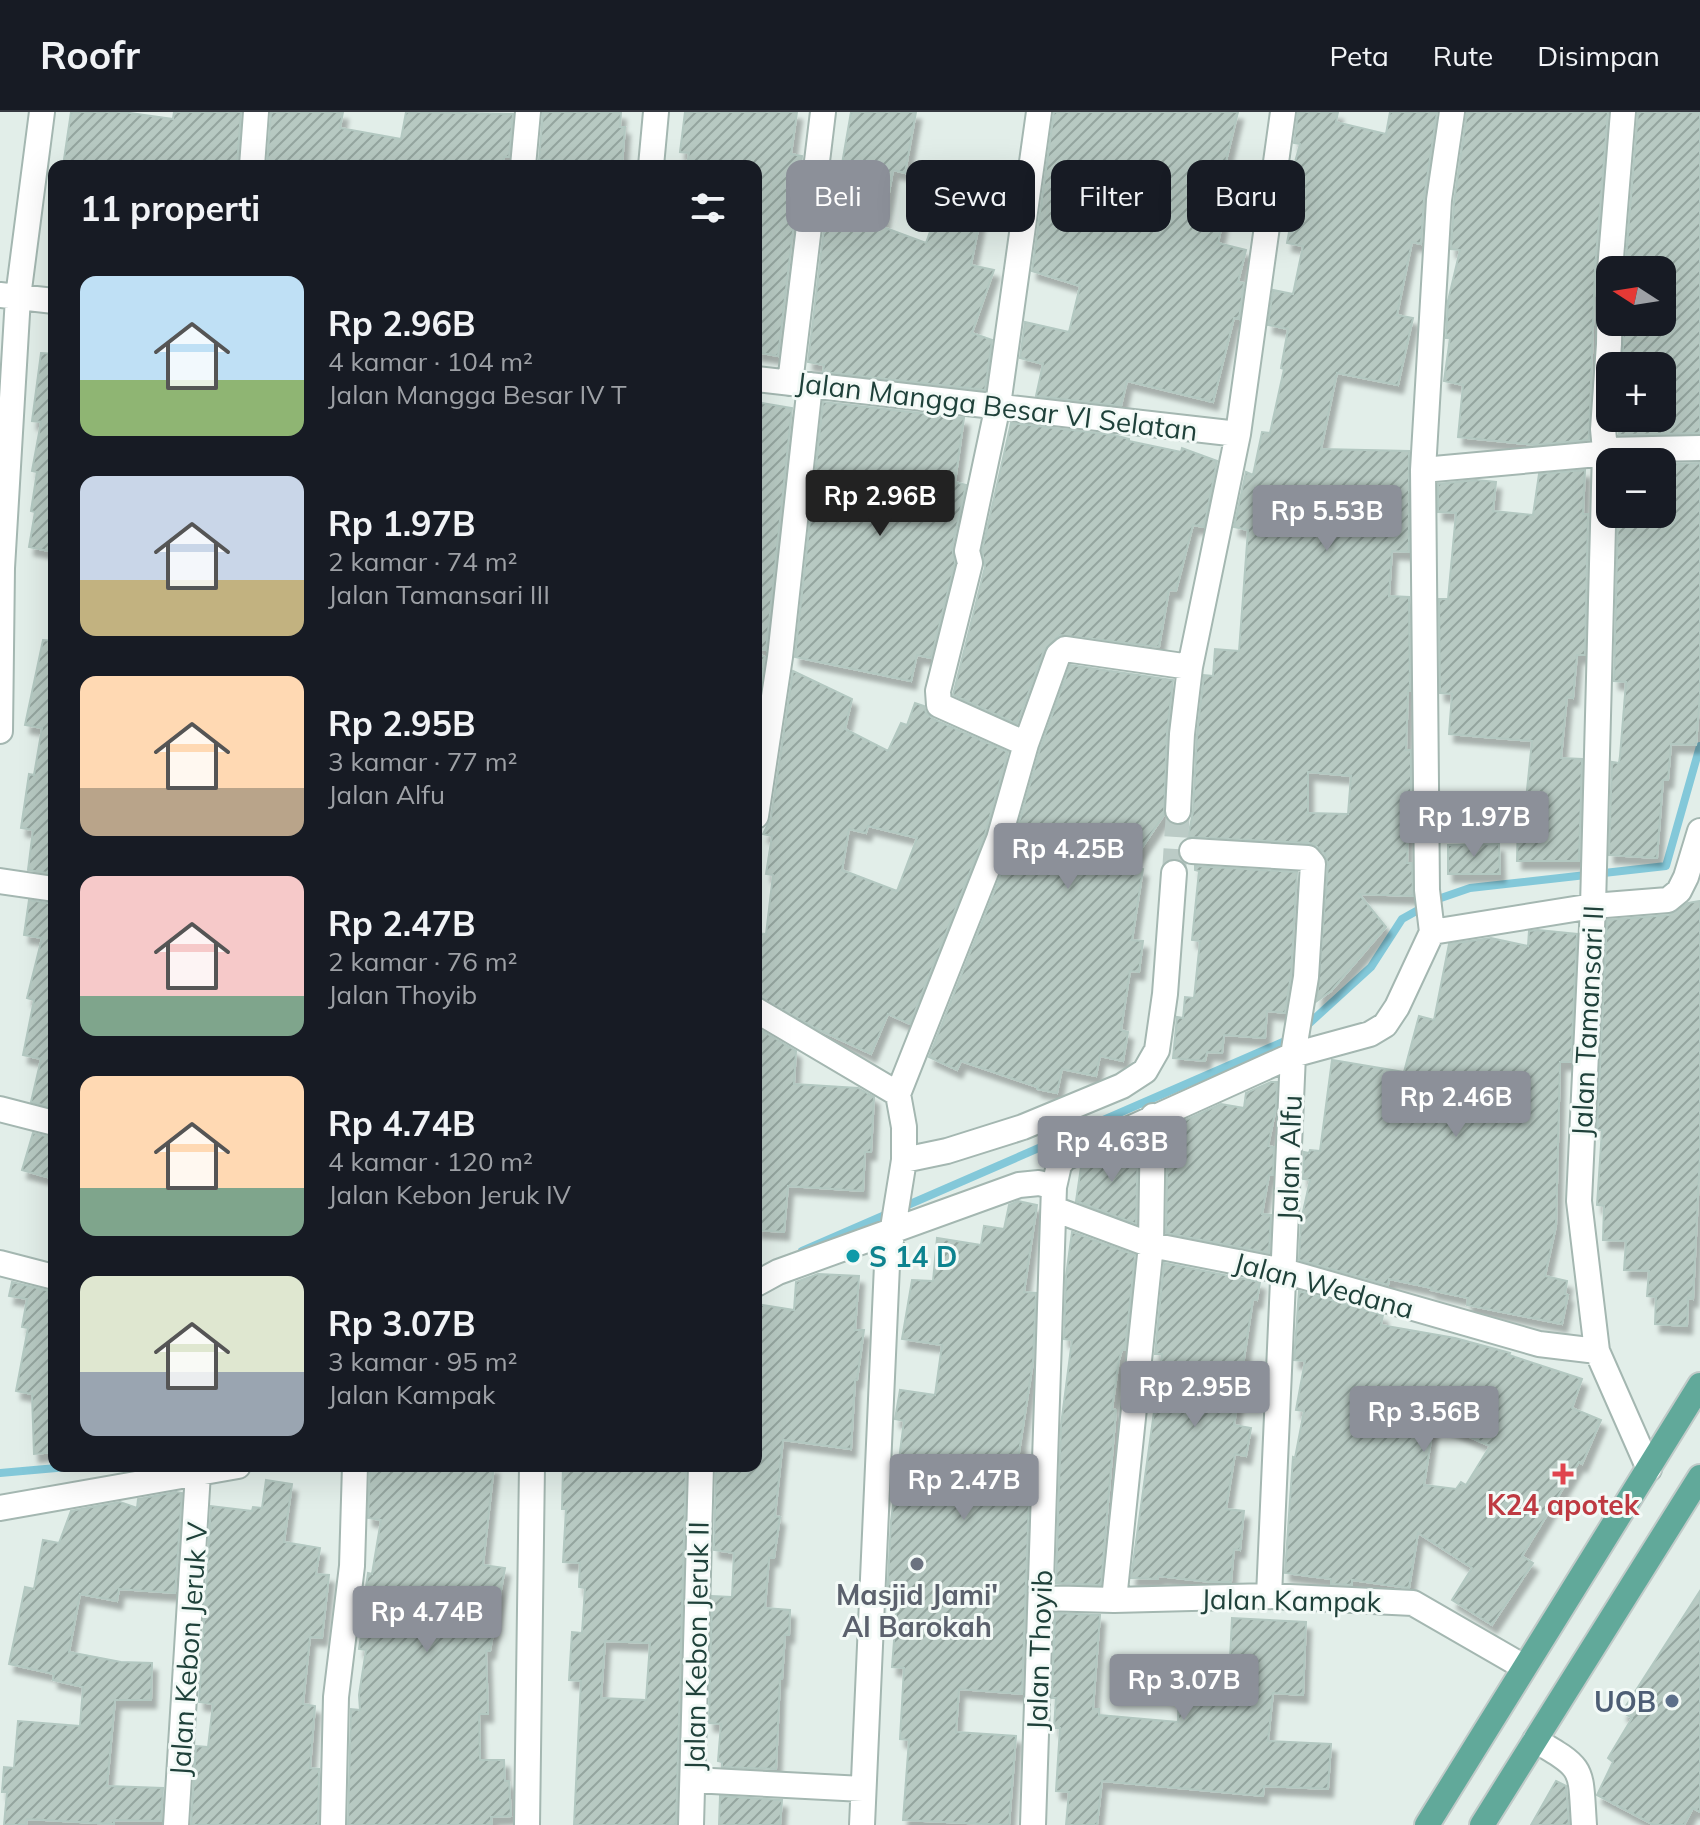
<!DOCTYPE html>
<html lang="id">
<meta charset="utf-8">
<style>
body{margin:0;font-family:Mulish,sans-serif;background:#20242c;color:#f1f3f6;height:100vh;display:flex;flex-direction:column;font-size:30px;white-space:nowrap}
*{box-sizing:border-box;margin:0}
p{font-size:26px;color:#9ea1a6}
.icon{flex:none;width:44px;height:44px;fill:none;stroke:currentColor;stroke-width:2;stroke-linecap:round;stroke-linejoin:round}
.map{position:relative;flex:1;overflow:hidden}
.sheet{position:absolute;left:48px;top:48px;width:714px;height:1312px;display:flex;flex-direction:column;background:#171b24;border-radius:16px;box-shadow:0 8px 32px #0002}
.sheet>*{flex:none}
.banner{position:absolute;left:786px;top:48px;width:760px;height:72px;display:flex;gap:16px}
.needle{width:52px;rotate:282deg}
.buttons{position:absolute;left:1596px;top:144px;display:grid;gap:16px}
.buttons a{display:grid;place-items:center;width:80px;height:80px;border-radius:16px;background:#171b24;box-shadow:0 8px 32px #0002;font-size:40px}
.price{position:absolute;translate:-50% -68px;padding:0 18px;border-radius:8px;background:#8c9099;color:#fff;font-size:26px;line-height:52px;filter:drop-shadow(0 2px 4px #0008)}
.price::after{content:'';position:absolute;left:50%;top:48px;width:24px;height:18px;margin-left:-12px;background:inherit;clip-path:polygon(0 0,100% 0,50% 100%)}
.price.current{background:#222;color:#fff}
ul{padding:0;list-style:none}
li{display:flex;align-items:center;gap:24px;height:200px;padding:0 32px}
li span{display:grid;place-items:center;flex:none;width:224px;height:160px;border-radius:16px;color:#555}
li>.icon{margin-inline-start:auto}
span .icon{width:96px;height:96px;fill:#fffc;stroke-width:1}
li b{font-size:34px}
h2{display:flex;justify-content:space-between;align-items:center;height:96px;padding:0 32px;font-size:34px}
.pill{padding:0 28px;border-radius:16px;background:#171b24;box-shadow:0 8px 32px #0002;font-size:28px;line-height:72px}
.pill.current{background:#8c9099;color:#fff}
header{display:flex;align-items:center;gap:48px;box-sizing:border-box;height:112px;padding:0 40px;background:#171b24;border-bottom:2px solid #363941}
header strong{font-size:38px}
nav{display:flex;gap:44px;margin-inline-start:auto;font-size:28px}
.map>svg:first-child{display:block}
</style>
<header>
<strong>Roofr</strong>
<nav><a>Peta</a><a>Rute</a><a>Disimpan</a></nav>
</header>
<div class="map">
<svg width="1700" height="1713" viewBox="0 0 1700 1713">
<defs>
<pattern id="building-hatch" width="6" height="6" patternUnits="userSpaceOnUse" patternTransform="scale(2)"><rect width="6" height="6" fill="#b7c9c2"/><path d="M-1 1l2-2M0 6l6-6M5 7l2-2" fill="none" stroke="#94a59f"/></pattern>
<filter id="shadow"><feDropShadow dx="5" dy="8" stdDeviation="2" flood-color="#0004"/></filter>
</defs>
<rect width="100%" height="100%" fill="#e2eee9"/>
<g fill="none" stroke-linecap="round" stroke-linejoin="round">
<path stroke="#83c8d9" stroke-width="8" d="M1302,918L1371,855L1402,807L1438,787L1470,776L1666,754L1700,634
M802,1139L1292,926
M0,1361L79,1354"/>
</g>
<path fill="url(#building-hatch)" stroke="#b3c8c1" stroke-width="2" fill-rule="evenodd" filter="url(#shadow)" d="M71,0H123L173,7L174,0H241L237,54H63Z
M271,0H343L340,16L401,27L406,0L513,2L509,45H504L503,54H267Z
M543,0H621L620,15H625L622,54L539,48Z
M685,0H797L791,42L802,44L778,244L756,240V54H687L689,41L680,40Z
M851,0H916L905,61L893,58L883,115L926,131L939,94L980,108L971,153L994,158L972,221L992,228L985,278L823,260L824,253L808,250L832,50L842,52Z
M1054,0H1238L1218,82L1228,85L1218,131L1246,138L1238,170L1244,171L1239,207L1234,206L1213,290L1127,269L1121,294L1036,284L1043,252L1020,246L1025,210L1069,220L1080,174L1032,159Z
M1298,0H1338L1336,10L1386,22L1390,0H1437L1424,86L1421,132L1412,130L1397,203L1413,206L1398,273L1337,261L1321,337L1409,339V440L1392,439L1389,484L1409,485L1410,579H1408L1406,638H1411V691L1409,694L1407,751H1412L1413,784L1359,782L1386,815L1331,879L1317,889L1328,753L1325,742L1315,733L1309,731L1188,725L1193,700L1197,623L1204,563L1213,564L1215,537L1239,539L1248,418L1234,415L1246,360L1253,363L1262,320L1270,321L1284,257L1281,256L1288,217L1268,213L1273,178L1293,182L1303,134L1287,131L1294,93L1290,91L1297,63L1292,61L1300,32L1294,31ZM1308,660L1351,664L1348,702L1308,701Z
M1467,0H1608L1595,157L1589,328L1535,333L1458,325L1463,273L1444,269L1450,226H1446L1448,189L1460,138L1451,137L1454,90Z
M1638,0H1700V321L1619,323V306H1662V254H1622L1624,210H1662V158H1625Z
M41,241L54,242V440L29,435L35,400L31,399L37,360L32,359L41,310L32,309Z
M756,290L792,296L766,538L756,536Z
M823,290L964,306L955,370L966,373L952,436L955,451L931,546L917,543L911,569L795,545Z
M1011,311L1114,323L1129,327V329L1181,340L1182,336L1217,349L1204,415L1193,413L1176,479L1169,478L1159,535L1060,523L1044,538L1017,612L953,583L985,455L982,439Z
M1700,351V582L1696,633L1671,632L1668,668H1663L1657,746L1609,743L1612,650L1619,651L1620,644L1626,570L1614,569L1618,402H1662V352Z
M1585,358L1583,402H1588L1585,543H1577L1573,586L1567,585L1561,646L1582,647L1579,749H1517L1518,707H1524L1532,629L1449,622L1452,582L1440,581L1439,487H1448L1456,401L1438,400V372L1476,368L1496,370L1493,399L1533,403L1539,362Z
M43,528L54,529V762L28,758L33,718L21,716L29,662L34,663L42,616L25,613Z
M756,541L765,545L756,604Z
M1070,553L1173,568L1167,621L1164,703L1129,755L1143,757L1132,828L1143,829L1139,860L1130,859L1121,918L1128,920L1123,949L1100,944L1096,964L1062,957L1057,981L1037,977V975L961,949L957,958L929,945L1013,732L1040,637Z
M793,559L852,587L845,617L888,639L901,611L907,613L915,591L924,594L926,601L933,607L1008,640L985,722L910,912L888,902L871,942L815,916L756,883V821L766,822L773,763L766,762L772,724L763,722L771,706ZM868,714L917,726L897,779L842,758L849,717L866,721Z
M1499,732L1500,762H1448V733Z
M1195,754L1297,760L1291,863L1285,901L1267,899L1265,926L1224,923L1222,941L1207,940L1205,949L1173,946L1177,905L1183,906L1185,885L1194,886L1200,829L1192,828L1199,759L1195,758Z
M29,788L54,792V996L31,990L41,947L23,943L34,888L27,886L42,826L24,823Z
M1700,789V1043L1693,1187L1688,1186L1687,1214L1655,1212L1656,1185L1647,1184L1649,1159L1624,1158L1626,1129L1603,1128L1604,1094L1597,1093L1602,1018H1597L1607,808L1669,803L1688,791Z
M1538,818L1577,822L1571,950H1560L1556,1114L1545,1164L1567,1169L1565,1182L1568,1183L1562,1212L1467,1193L1468,1186L1431,1178L1432,1176L1389,1167L1388,1173L1299,1148L1301,1109L1310,1068L1303,1067L1304,1040L1309,1041L1310,1038L1320,1039L1332,948L1404,960L1419,904L1434,908L1449,832L1491,826L1528,834L1529,819Z
M756,915L796,939L794,972L858,976L874,985L871,1040H865L863,1079L788,1074L784,1120L756,1118Z
M1271,970H1277L1276,996L1268,1034L1274,1035L1273,1063H1269L1262,1102L1271,1103L1269,1141L1166,1121L1168,1016L1221,992L1244,996L1246,981Z
M33,1021L54,1026V1067L22,1058Z
M1138,1030L1136,1112L1076,1089L1081,1055Z
M1018,1089L1037,1093L1024,1180L1036,1181L1033,1250L1012,1386L1029,1388L1022,1582L959,1577L956,1620L1016,1624L1009,1713L903,1708L909,1628L900,1627L904,1556L892,1555L897,1490L887,1489L891,1409L904,1309L895,1307L900,1278L935,1283L942,1233L902,1227L912,1168L933,1169L937,1126L981,1133L984,1114L1004,1117L1009,1093Z
M1072,1120L1135,1143L1125,1238H1122L1119,1248L1112,1297L1116,1298L1101,1473L1056,1471L1061,1313L1072,1228L1064,1227L1066,1164Z
M1164,1151L1260,1170L1257,1188L1253,1187L1234,1313L1251,1316L1246,1344L1235,1342L1226,1397L1244,1399L1240,1438L1234,1437L1231,1470H1211L1158,1464V1467L1131,1466L1162,1242H1155Z
M818,1162L859,1164L855,1218H864L857,1268H855L851,1337L783,1328L775,1404L780,1405L774,1446H769L765,1496L790,1498L789,1523H785L782,1567H780L776,1657L722,1655V1650L718,1649L721,1612L709,1611L712,1484L732,1485L734,1441L714,1438L716,1354H756V1192L794,1198L796,1170Z
M12,1170L54,1180V1340L34,1342L32,1282L16,1279L28,1216L22,1215L27,1187L9,1184Z
M1299,1179L1383,1203L1381,1213L1455,1226L1510,1241L1509,1243L1582,1267L1572,1296L1601,1308L1582,1352L1579,1350L1522,1444L1533,1451L1492,1513L1452,1488L1472,1456L1418,1421L1409,1476L1352,1468V1473L1331,1472V1467L1285,1461L1293,1345L1295,1346L1304,1299L1296,1298L1305,1249L1294,1248ZM1434,1309L1490,1334L1466,1373L1461,1370L1456,1377L1424,1373Z
M370,1354H494L483,1453L505,1456L490,1539H486L488,1602H479L480,1648H504L505,1669H509L511,1704L491,1705L492,1713H348L351,1597L360,1598L359,1583L366,1538L359,1537L364,1504L362,1503L368,1461L372,1462L381,1408L368,1406Z
M563,1354H686L676,1713H574L581,1569L569,1568L572,1520L582,1521L585,1476L579,1475L580,1451L563,1450L566,1397H562ZM605,1529L650,1531L646,1588L601,1586Z
M266,1368L292,1372L284,1430L320,1436L316,1462L329,1463L322,1526L310,1525L303,1592L315,1594L310,1656L319,1657L318,1713H191L196,1634L208,1635L213,1592L199,1590L211,1394L252,1399L253,1395L262,1396Z
M176,1380L182,1381L175,1481L119,1477L117,1489L80,1482L69,1540L121,1550L152,1551L151,1588H115L107,1674L163,1676L161,1709L114,1708V1712L27,1707L26,1713H4L7,1680H2L4,1655L14,1656L18,1609L80,1614L83,1575L53,1568L54,1562L9,1552L25,1475L34,1477L43,1428L59,1431L71,1399L120,1390L137,1396L138,1387Z
M1700,1479V1700L1693,1696L1684,1713H1654L1597,1683L1613,1650L1608,1646L1632,1606L1622,1600Z
M1055,1501L1100,1503L1093,1597H1099V1603L1178,1610L1179,1566L1229,1568L1232,1506L1306,1510L1303,1583L1273,1581L1268,1629L1331,1632L1328,1677L1264,1674L1263,1684L1102,1669L1097,1713H1066L1069,1680L1056,1679L1060,1616H1054L1056,1586H1052Z
M1556,1669L1566,1674L1569,1713H1531Z
M720,1684L782,1688L780,1713H719Z"/>
<g fill="none" stroke-linecap="round" stroke-linejoin="round">
<path stroke="#bbcbc6" stroke-width="24" stroke-dasharray="24 12" stroke-linecap="butt" d="M1174,761L1178,699"/>
<defs>
<path id="minor" d="M252,54L256,0
M523,54L528,0
M651,54L656,0
M1610,158L1623,0
M1610,161L1609,232L1603,317L1605,338L1593,794L1579,1089L1597,1239L1649,1357
M0,183L54,189
M756,267L1238,322
M790,271L823,0
M1423,358L1598,342L1605,338L1700,336
M0,619L2,456L18,185L42,0
M1026,632L939,593L938,579L970,451L967,439L998,293L1039,0
M1178,699L1182,622L1190,555L1238,322L1283,0
M756,704L780,545L810,273
M1192,739L1308,746L1313,752L1306,865L1293,943L1269,1484
M0,769L54,777
M1432,820L1593,794L1668,788L1679,779L1686,765L1700,719
M756,898L898,982L904,1015V1048L887,1153L862,1713
M898,982L999,727L1026,632L1058,543L1065,537L1190,555
M0,997L54,1011
M904,1048L947,1039L1023,1015L1122,974L1145,959L1157,938L1165,882L1174,761
M1054,1097L1151,1133L1284,1159L1539,1232L1597,1239
M0,1151L54,1165
M756,1172L778,1160L1019,1073L1039,1071L1054,1075
M0,1396L238,1354
M1041,1486L1114,1488L1269,1484L1413,1491L1524,1555
M1114,1488L1151,1133L1153,1004
M1535,1628C1586,1658 1580,1655 1584,1713
M693,1668L863,1677
M176,1713L198,1361
M333,1713L336,1585L352,1454L355,1354
M527,1713L532,1354
M691,1713L701,1354
M1033,1713L1054,1075L1059,1053L1065,1046L1293,943L1370,922L1385,913L1397,895L1432,820L1427,778L1423,358L1439,88L1452,0"/>
<path id="major" d="M1427,1713L1700,1273
M1482,1713L1700,1365"/>
</defs>
<use href="#minor" stroke="#a4b7b1" stroke-width="28"/>
<use href="#major" stroke="#c0cac8" stroke-width="28"/>
<use href="#minor" stroke="#fff" stroke-width="24"/>
<use href="#major" stroke="#61a99a" stroke-width="24"/>
</g>
<circle fill="#0f9aa8" stroke="#f3faf7" stroke-width="3" cx="853" cy="1144" r="8"/>
<path fill="#e0444e" stroke="#f3faf7" stroke-width="3" d="M1559 1350h8v8h8v8h-8v8h-8v-8h-8v-8h8z"/>
<circle fill="#6b7280" stroke="#f3faf7" stroke-width="3" cx="917" cy="1452" r="8"/>
<circle fill="#5c6f8a" stroke="#f3faf7" stroke-width="3" cx="1672" cy="1589" r="8"/>
<g text-anchor="middle" dominant-baseline="central" stroke-width="6" stroke-linejoin="round" paint-order="stroke">
<g font-size="28" fill="#1f413a" stroke="#f3faf7">
<text transform="translate(997 294) rotate(7)">Jalan Mangga Besar VI Selatan</text>
<text transform="translate(1587 909) rotate(-87)">Jalan Tamansari II</text>
<text transform="translate(1289 1046) rotate(-88)">Jalan Alfu</text>
<text transform="translate(1324 1173) rotate(15)">Jalan Wedana</text>
<text transform="translate(1291 1488) rotate(1)">Jalan Kampak</text>
<text transform="translate(696 1534) rotate(-89)">Jalan Kebon Jeruk II</text>
<text transform="translate(188 1537) rotate(-86)">Jalan Kebon Jeruk V</text>
<text transform="translate(1039 1538) rotate(-88)">Jalan Thoyib</text>
</g>
<g font-size="28" font-weight="bold" fill="#0d838f" stroke="#f3faf7" text-anchor="start">
<text x="869" y="1144">S 14 D</text>
</g>
<g font-size="28" font-weight="bold" fill="#be3a42" stroke="#f3faf7">
<text x="1563" y="1392">K24 apotek</text>
</g>
<g font-size="28" font-weight="bold" fill="#5b616d" stroke="#f3faf7">
<text x="917" y="1482">Masjid Jami'<tspan x="917" dy="32">Al Barokah</tspan></text>
</g>
<g font-size="28" font-weight="bold" fill="#4e5e75" stroke="#f3faf7" text-anchor="end">
<text x="1656" y="1589">UOB</text>
</g>
</g>
</svg>
<div class="buttons">
<a><svg class="needle" viewBox="-14 -14 28 28"><path d="M0-13l5 13h-10z" fill="#e53935"/><path d="M0 13l5-13h-10z" fill="#9ea1a6"/></svg></a>
<a>+</a>
<a>−</a>
</div>
<b class="price current" style="left:880px;top:426px">Rp 2.96B</b>
<b class="price" style="left:1327px;top:441px">Rp 5.53B</b>
<b class="price" style="left:1474px;top:747px">Rp 1.97B</b>
<b class="price" style="left:1068px;top:779px">Rp 4.25B</b>
<b class="price" style="left:1456px;top:1027px">Rp 2.46B</b>
<b class="price" style="left:1112px;top:1072px">Rp 4.63B</b>
<b class="price" style="left:1195px;top:1317px">Rp 2.95B</b>
<b class="price" style="left:1424px;top:1342px">Rp 3.56B</b>
<b class="price" style="left:964px;top:1410px">Rp 2.47B</b>
<b class="price" style="left:427px;top:1542px">Rp 4.74B</b>
<b class="price" style="left:1184px;top:1610px">Rp 3.07B</b>
<div class="banner">
<a class="pill current">Beli</a>
<a class="pill">Sewa</a>
<a class="pill">Filter</a>
<a class="pill">Baru</a>
</div>
<section class="sheet">
<h2>11 properti<svg class="icon" aria-label="filters" viewBox="0 0 24 24"><path d="M4 7h16M4 17h16"/><circle cx="9" cy="7" r="2"/><circle cx="15" cy="17" r="2"/></svg></h2>
<ul>
<li><span style="background:linear-gradient(#bfe0f5 65%,#8fb573 0)"><svg class="icon" aria-label="home" viewBox="0 0 24 24"><path d="M3 11l9-7 9 7M6 9v11h12V9"/></svg></span><div><b>Rp 2.96B</b><p>4 kamar · 104 m²</p><p>Jalan Mangga Besar IV T</p></div></li>
<li><span style="background:linear-gradient(#c9d6e8 65%,#c2b280 0)"><svg class="icon" aria-label="home" viewBox="0 0 24 24"><path d="M3 11l9-7 9 7M6 9v11h12V9"/></svg></span><div><b>Rp 1.97B</b><p>2 kamar · 74 m²</p><p>Jalan Tamansari III</p></div></li>
<li><span style="background:linear-gradient(#ffd9b3 70%,#b9a48a 0)"><svg class="icon" aria-label="home" viewBox="0 0 24 24"><path d="M3 11l9-7 9 7M6 9v11h12V9"/></svg></span><div><b>Rp 2.95B</b><p>3 kamar · 77 m²</p><p>Jalan Alfu</p></div></li>
<li><span style="background:linear-gradient(#f6c9c9 75%,#7fa58c 0)"><svg class="icon" aria-label="home" viewBox="0 0 24 24"><path d="M3 11l9-7 9 7M6 9v11h12V9"/></svg></span><div><b>Rp 2.47B</b><p>2 kamar · 76 m²</p><p>Jalan Thoyib</p></div></li>
<li><span style="background:linear-gradient(#ffd9b3 70%,#7fa58c 0)"><svg class="icon" aria-label="home" viewBox="0 0 24 24"><path d="M3 11l9-7 9 7M6 9v11h12V9"/></svg></span><div><b>Rp 4.74B</b><p>4 kamar · 120 m²</p><p>Jalan Kebon Jeruk IV</p></div></li>
<li><span style="background:linear-gradient(#dfe7d0 60%,#9aa5b1 0)"><svg class="icon" aria-label="home" viewBox="0 0 24 24"><path d="M3 11l9-7 9 7M6 9v11h12V9"/></svg></span><div><b>Rp 3.07B</b><p>3 kamar · 95 m²</p><p>Jalan Kampak</p></div></li>
</ul>
</section>
</div>
